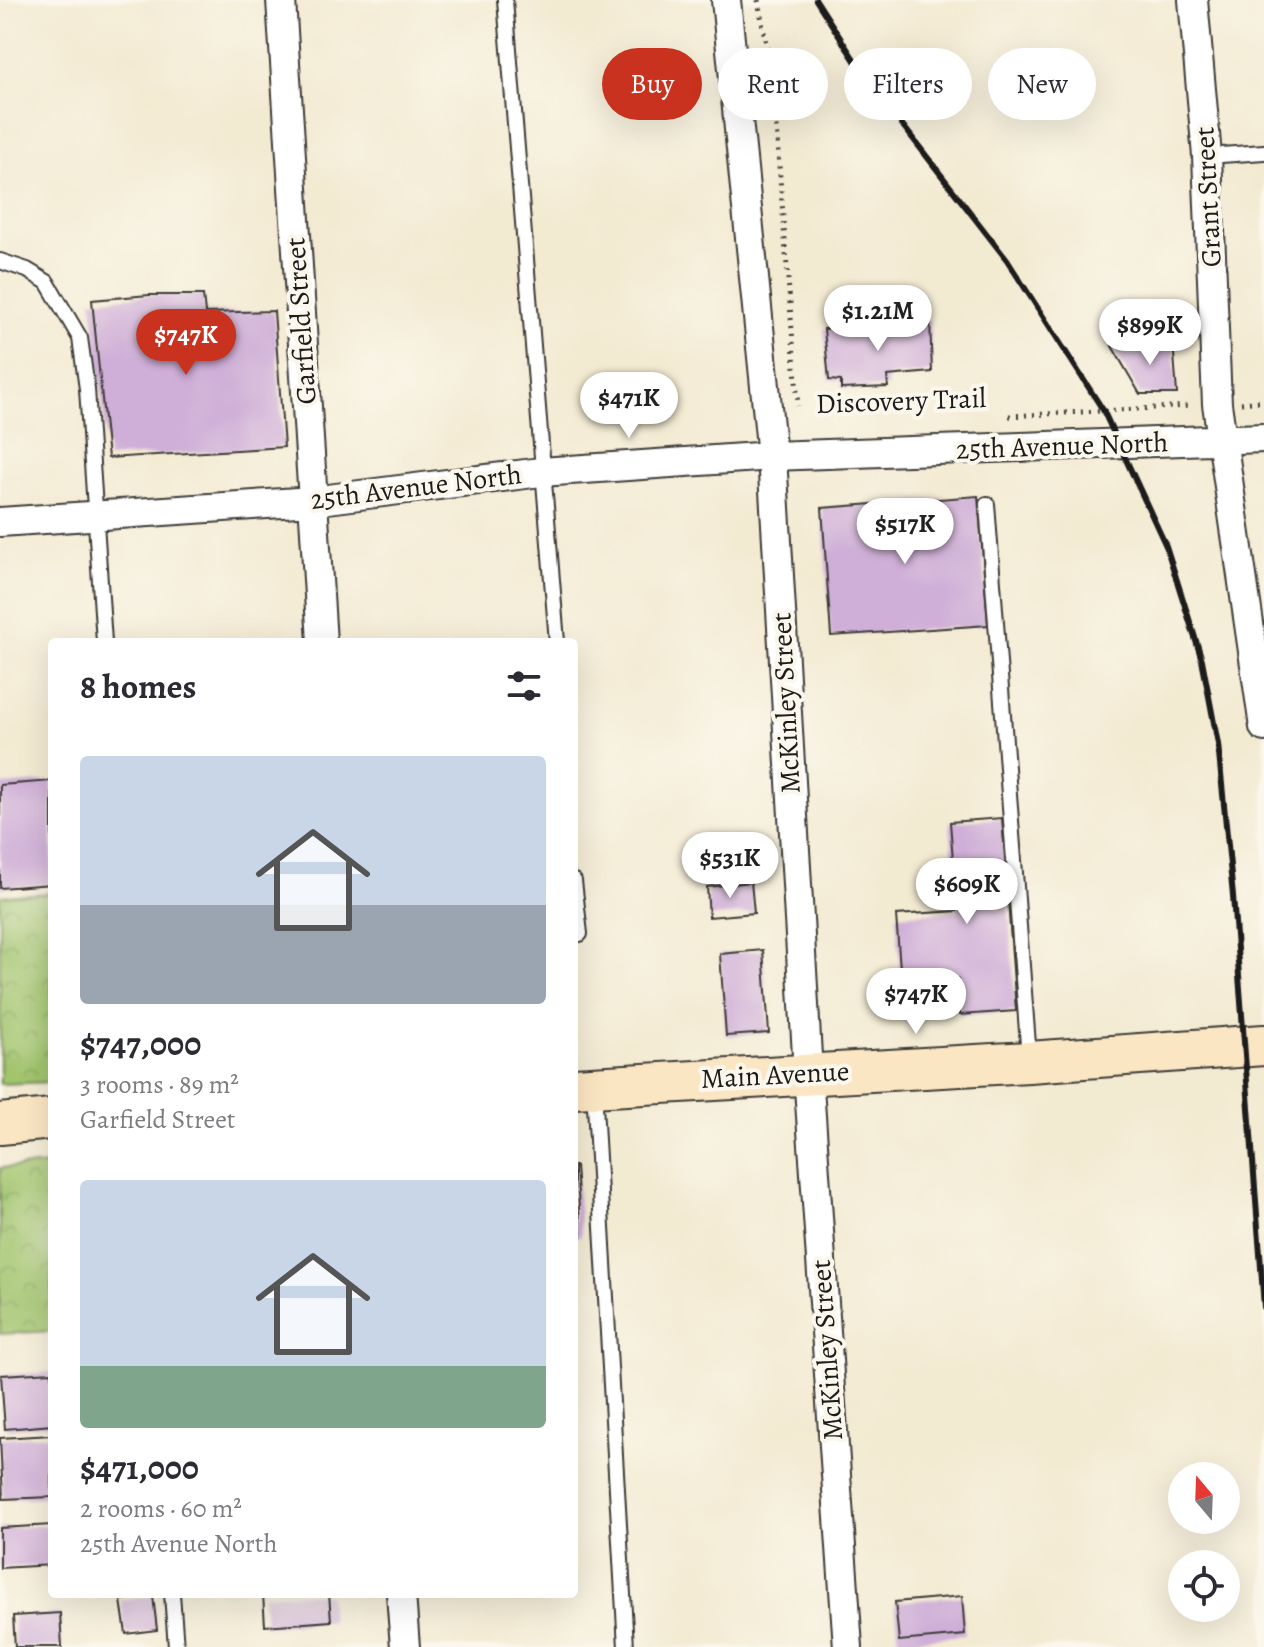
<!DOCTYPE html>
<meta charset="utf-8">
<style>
body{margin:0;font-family:Alegreya,serif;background:#f2f2f3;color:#2b2b33;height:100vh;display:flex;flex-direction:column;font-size:30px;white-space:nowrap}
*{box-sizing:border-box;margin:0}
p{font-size:26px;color:#7c7c81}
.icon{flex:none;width:44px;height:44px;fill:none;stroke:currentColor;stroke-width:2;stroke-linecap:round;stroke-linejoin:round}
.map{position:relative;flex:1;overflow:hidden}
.drawer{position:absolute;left:48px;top:638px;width:530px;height:960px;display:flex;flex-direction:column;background:#fff;border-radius:8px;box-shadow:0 8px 32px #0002}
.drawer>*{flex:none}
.hud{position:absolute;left:602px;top:48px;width:542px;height:72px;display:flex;gap:16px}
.needle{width:52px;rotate:341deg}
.controls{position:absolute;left:1168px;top:1462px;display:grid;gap:16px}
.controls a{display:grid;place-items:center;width:72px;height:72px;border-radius:50%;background:#fff;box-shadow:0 8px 32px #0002;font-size:40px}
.price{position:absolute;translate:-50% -68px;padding:0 18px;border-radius:28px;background:#fff;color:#222;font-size:26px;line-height:52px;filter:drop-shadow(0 2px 4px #0008)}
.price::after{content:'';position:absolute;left:50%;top:48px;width:24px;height:18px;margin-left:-12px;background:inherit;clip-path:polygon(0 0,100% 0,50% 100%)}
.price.on{background:#c8321e;color:#fff}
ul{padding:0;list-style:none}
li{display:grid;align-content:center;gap:16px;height:424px;padding:0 32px}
li span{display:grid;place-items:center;height:248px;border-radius:8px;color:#555}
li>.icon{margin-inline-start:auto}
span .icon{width:144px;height:144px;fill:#fffc;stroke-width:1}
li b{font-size:34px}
h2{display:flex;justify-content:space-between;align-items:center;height:96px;padding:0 32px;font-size:34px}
.pill{padding:0 28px;border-radius:36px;background:#fff;box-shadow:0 8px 32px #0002;font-size:28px;line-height:72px}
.pill.on{background:#c8321e;color:#fff}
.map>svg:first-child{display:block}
</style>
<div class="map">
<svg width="1264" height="1647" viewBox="0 0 1264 1647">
<defs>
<pattern id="park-crowns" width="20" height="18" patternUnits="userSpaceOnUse" patternTransform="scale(2)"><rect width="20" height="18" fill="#a1c46d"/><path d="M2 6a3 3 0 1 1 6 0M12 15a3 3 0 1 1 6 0" fill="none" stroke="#8aa85e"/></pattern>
</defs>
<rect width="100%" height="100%" fill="#fbf7ec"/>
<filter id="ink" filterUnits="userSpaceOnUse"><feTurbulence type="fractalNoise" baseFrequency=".0125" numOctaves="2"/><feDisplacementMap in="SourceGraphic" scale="16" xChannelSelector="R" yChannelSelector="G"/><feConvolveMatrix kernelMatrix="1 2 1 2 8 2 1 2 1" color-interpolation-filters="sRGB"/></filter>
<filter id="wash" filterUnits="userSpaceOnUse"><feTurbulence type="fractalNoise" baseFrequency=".006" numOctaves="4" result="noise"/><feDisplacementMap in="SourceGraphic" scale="32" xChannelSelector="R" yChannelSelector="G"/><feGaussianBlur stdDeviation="1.8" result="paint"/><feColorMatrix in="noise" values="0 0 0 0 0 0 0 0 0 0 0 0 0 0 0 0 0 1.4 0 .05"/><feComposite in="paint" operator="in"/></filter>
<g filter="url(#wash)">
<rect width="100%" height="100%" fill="#f3ead2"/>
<path fill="url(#park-crowns)" stroke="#5e7044" stroke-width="2" d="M52,893V1082L0,1084V896Z
M52,1165V1331L0,1334V1168Z"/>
<g id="blocks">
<path fill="#cfaed7" d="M149,295H203L205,313L274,311L284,447L108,458L92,300Z
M930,320L932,372L887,376L888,387L841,389V381L829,380L824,329Z
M1173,341L1177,394H1140L1112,346Z
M978,496L988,625L831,636L822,508Z
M52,781V884L0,888V785Z
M1002,818L1016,1011L960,1015L958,978L901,982L896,915L957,911L950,822Z
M751,882L754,913L709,917L707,887Z
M763,950L769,1033L726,1036L720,954Z
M574,1166H576L581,1236H574Z
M52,1372V1425L5,1429L1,1375Z
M52,1435V1497L3,1499L0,1438Z
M52,1525V1565L0,1568V1528Z
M263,1594H329L331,1621L265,1626Z
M153,1596L157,1630L126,1634L121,1600Z
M962,1596L965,1635L899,1641L895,1602Z
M60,1613L62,1647H15L13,1616Z"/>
</g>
</g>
<g filter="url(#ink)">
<use href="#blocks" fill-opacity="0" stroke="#3c3b37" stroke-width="2"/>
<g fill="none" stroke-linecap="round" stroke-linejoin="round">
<defs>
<path id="lane" d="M505,0L557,642
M1207,156L1264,152
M0,261L27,270L47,282L80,338L87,389L104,642
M987,504L1029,1058
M574,881L580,934
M594,1088L626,1647
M172,1594L176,1647"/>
<path id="street" d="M281,0L322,642
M726,0L772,456L808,1073L848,1647
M1193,0L1207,156L1217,404L1264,727
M0,522L312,501L541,472L772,456L1264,438
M401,1594L405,1647"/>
<path id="secondary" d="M574,1088L1029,1062L1264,1045
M0,1124L52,1119"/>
</defs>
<use href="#lane" stroke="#3c3b37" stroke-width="18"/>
<use href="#street" stroke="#3c3b37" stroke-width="32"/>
<use href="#secondary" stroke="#3c3b37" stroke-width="44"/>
<path stroke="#3c3b37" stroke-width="5" stroke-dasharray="2 6" stroke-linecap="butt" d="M758,0L772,76L798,406
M1241,403L1264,401
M1009,416L1191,406"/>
<use href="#lane" stroke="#fff" stroke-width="14"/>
<use href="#street" stroke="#fff" stroke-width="28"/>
<use href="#secondary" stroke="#fbe6c3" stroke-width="40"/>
<path stroke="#1c1c1c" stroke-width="6" d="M816,0L866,78L1007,260L1103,410L1166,546L1202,660L1218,744L1233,896L1264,1307"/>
</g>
</g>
<g text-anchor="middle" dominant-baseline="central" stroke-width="8" stroke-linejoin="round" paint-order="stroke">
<g font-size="28" fill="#1c1c1c" stroke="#fbf7ec">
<text transform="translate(1208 197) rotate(-93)">Grant Street</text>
<text transform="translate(301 321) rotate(-94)">Garfield Street</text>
<text transform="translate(901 401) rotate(-2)">Discovery Trail</text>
<text transform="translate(1062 446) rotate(-2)">25th Avenue North</text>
<text transform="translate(416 487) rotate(-7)">25th Avenue North</text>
<text transform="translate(786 703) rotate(-93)">McKinley Street</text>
<text transform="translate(775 1075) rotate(-3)">Main Avenue</text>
<text transform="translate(827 1350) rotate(-94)">McKinley Street</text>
</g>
</g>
</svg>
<div class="controls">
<a><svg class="needle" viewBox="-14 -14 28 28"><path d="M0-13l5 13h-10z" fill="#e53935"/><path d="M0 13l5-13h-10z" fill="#7c7c81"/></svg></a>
<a><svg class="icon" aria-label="locate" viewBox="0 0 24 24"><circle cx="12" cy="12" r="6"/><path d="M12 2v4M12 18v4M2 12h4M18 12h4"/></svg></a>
</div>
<b class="price" style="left:878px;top:353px">$1.21M</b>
<b class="price" style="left:1150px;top:367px">$899K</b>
<b class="price on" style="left:186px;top:377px">$747K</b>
<b class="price" style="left:629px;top:440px">$471K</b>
<b class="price" style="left:905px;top:566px">$517K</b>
<b class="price" style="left:730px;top:900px">$531K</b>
<b class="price" style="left:967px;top:926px">$609K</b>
<b class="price" style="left:916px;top:1036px">$747K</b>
<div class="hud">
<a class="pill on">Buy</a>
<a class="pill">Rent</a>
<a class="pill">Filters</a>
<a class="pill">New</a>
</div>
<section class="drawer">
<h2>8 homes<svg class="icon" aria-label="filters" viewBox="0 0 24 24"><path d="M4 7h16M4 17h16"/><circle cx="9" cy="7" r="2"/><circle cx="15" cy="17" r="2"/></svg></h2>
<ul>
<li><span style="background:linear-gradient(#c9d6e8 60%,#9aa5b1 0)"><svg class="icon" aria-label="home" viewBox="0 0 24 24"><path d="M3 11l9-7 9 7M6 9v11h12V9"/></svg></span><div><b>$747,000</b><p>3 rooms · 89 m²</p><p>Garfield Street</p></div></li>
<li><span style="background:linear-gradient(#c9d6e8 75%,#7fa58c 0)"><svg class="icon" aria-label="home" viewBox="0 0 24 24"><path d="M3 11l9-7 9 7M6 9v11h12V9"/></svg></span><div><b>$471,000</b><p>2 rooms · 60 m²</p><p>25th Avenue North</p></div></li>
</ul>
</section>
</div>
